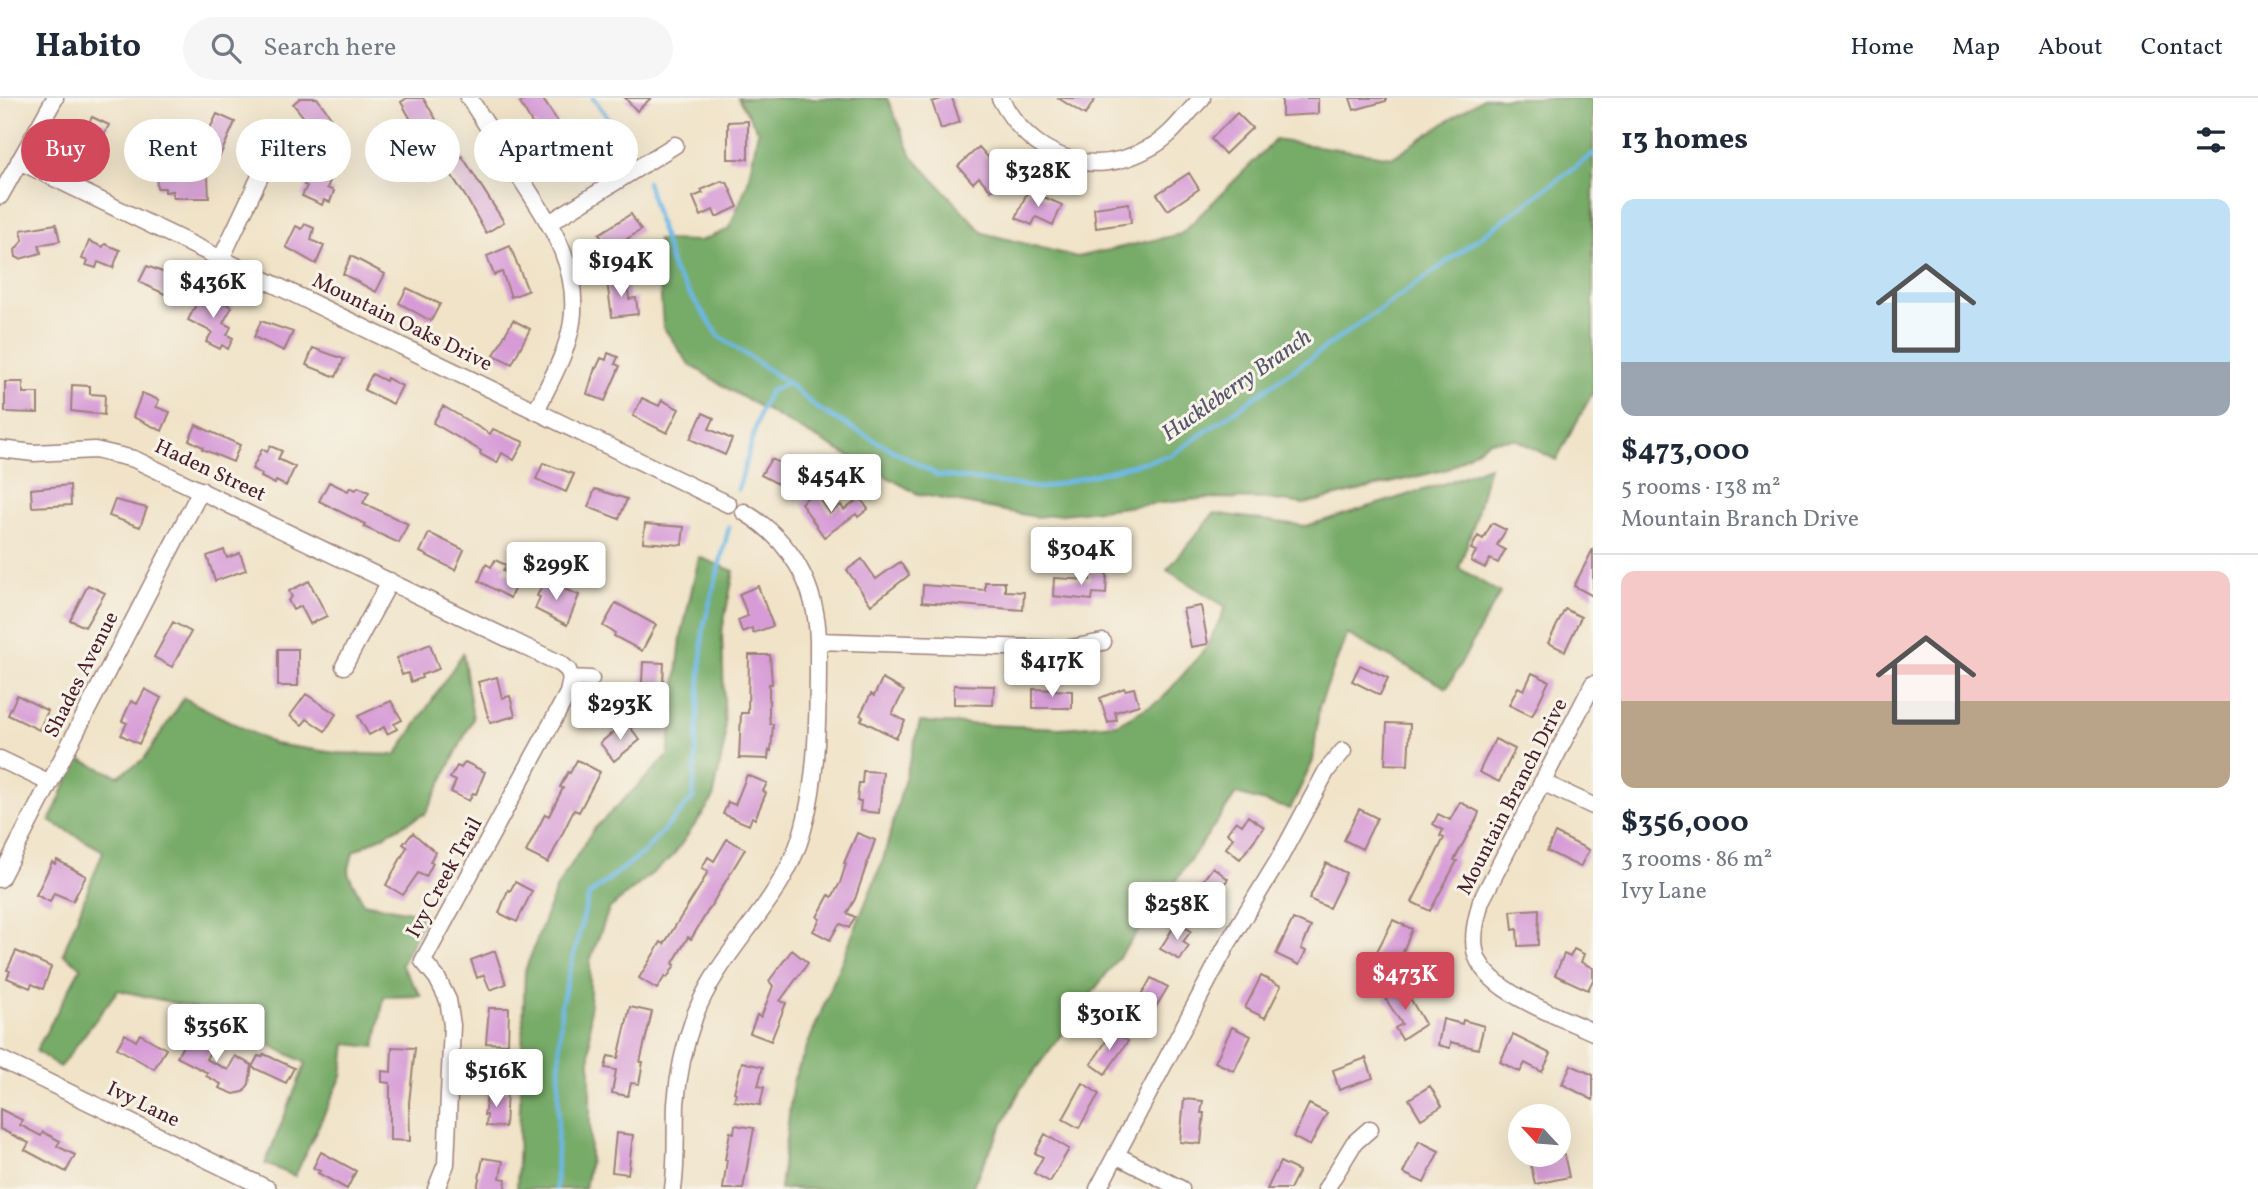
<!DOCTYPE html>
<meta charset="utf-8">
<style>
body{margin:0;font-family:Vollkorn,serif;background:#f6f6f7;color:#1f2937;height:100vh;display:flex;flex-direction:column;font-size:26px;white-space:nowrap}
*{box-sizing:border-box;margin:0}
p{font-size:23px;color:#747a83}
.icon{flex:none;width:38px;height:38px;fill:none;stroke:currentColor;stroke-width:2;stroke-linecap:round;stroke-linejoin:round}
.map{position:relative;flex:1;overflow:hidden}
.side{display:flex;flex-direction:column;background:#fff;width:665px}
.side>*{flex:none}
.guide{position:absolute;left:21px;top:21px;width:665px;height:63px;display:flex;gap:14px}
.needle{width:46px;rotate:296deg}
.tools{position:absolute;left:1508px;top:1006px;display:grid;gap:14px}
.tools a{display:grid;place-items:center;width:63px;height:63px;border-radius:50%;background:#fff;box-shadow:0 7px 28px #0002;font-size:35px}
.price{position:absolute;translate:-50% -60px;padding:0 16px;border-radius:7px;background:#fff;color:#222;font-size:23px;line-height:46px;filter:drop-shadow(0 2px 4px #0008)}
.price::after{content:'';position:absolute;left:50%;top:42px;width:21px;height:16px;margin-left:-10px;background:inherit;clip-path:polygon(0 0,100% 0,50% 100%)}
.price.selected{background:#d1495b;color:#fff}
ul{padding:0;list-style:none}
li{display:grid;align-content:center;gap:14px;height:371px;padding:0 28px}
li+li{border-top:2px solid #e0e1e3}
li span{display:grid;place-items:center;height:217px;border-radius:14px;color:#555}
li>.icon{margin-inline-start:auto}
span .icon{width:126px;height:126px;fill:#fffc;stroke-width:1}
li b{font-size:30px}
h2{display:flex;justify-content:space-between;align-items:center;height:84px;padding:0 28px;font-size:30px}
.pill{padding:0 24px;border-radius:32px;background:#fff;box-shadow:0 7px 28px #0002;font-size:24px;line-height:63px}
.pill.selected{background:#d1495b;color:#fff}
header{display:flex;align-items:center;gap:42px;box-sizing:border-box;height:98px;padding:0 35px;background:#fff;border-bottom:2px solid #e0e1e3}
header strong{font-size:33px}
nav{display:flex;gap:38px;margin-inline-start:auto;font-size:24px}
.search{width:490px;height:63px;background:#f6f6f7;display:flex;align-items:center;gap:18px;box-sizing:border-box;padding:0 24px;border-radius:38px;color:#747a83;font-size:26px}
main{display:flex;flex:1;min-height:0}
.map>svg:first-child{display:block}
</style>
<header>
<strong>Habito</strong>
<div class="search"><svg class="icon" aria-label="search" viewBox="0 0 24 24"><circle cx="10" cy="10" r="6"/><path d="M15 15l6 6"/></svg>Search here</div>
<nav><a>Home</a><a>Map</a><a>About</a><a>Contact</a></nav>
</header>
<main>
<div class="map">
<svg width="1593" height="1091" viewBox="0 0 1593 1091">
<rect width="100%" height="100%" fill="#f7f3e8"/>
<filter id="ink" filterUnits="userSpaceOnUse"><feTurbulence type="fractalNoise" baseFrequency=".0143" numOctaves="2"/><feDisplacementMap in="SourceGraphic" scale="14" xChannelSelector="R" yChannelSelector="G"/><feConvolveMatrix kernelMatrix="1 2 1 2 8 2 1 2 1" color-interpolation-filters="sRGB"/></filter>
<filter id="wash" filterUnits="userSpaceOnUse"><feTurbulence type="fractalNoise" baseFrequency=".00686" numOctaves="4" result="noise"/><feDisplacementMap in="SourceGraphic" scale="28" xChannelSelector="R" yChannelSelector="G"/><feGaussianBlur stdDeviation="1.57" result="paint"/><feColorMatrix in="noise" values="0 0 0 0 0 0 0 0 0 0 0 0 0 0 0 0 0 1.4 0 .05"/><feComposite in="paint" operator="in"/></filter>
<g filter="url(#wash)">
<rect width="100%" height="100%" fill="#f0e3c8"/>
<path fill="#77ab67" stroke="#606549" stroke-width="2" d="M738,0H887L912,58L983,135L1077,159L1181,136L1275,42L1393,59L1483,0H1593V294L1556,362L1515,341L1489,343L1448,371L1304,406L1267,401L1208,400L1036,419L918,396L733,294L689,266L663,229L657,142L700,143L729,131L748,84L758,33Z
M1489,368L1475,423L1459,470L1500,495L1447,590L1347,536L1319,609L1313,663L1290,711L1236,696L1177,781L1020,992L971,1091H780L793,983L883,762L920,624L1060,630L1117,626L1162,601L1206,550L1226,509L1167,472L1214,415L1306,428L1446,385Z
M699,459L734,473L722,533L725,642L713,701L672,759L609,811L590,863V1062L585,1091H517L525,873L556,791L593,732L668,658L681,540Z
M463,555L473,621L426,715L353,754L348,775L363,805L426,817L401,867L421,898L384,899L375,949L346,946L342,978L295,1078L265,1066L306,965L196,910L118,892L60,969L36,953L81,869L63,856L103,753L50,723L77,660L118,678L144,661L184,600L274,646L336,655L396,657Z"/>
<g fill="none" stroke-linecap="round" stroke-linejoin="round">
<path stroke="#6cb8e5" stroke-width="4.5" d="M593,0L629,47
M647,84L673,172L720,239L788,285L818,311L937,377L1042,390L1172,357L1429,177L1593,56
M738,392L760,314L770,293L788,285
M556,1091L561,907L589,797L644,754L693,700L703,532L729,429"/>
</g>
<g id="blocks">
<path fill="#d79cd7" d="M300,0H317L331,19L317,30L309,21L306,22L293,6Z
M407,0H423L436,21L434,22L437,28L420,38L401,4Z
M527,0H542L558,24L541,36L535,26L533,27L520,5Z
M625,0H651L637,13Z
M944,0H952L960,24L941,31L932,4Z
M1058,0H1096L1085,17Z
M1282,0H1318V16L1282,18Z
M1350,0H1386V3L1354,12Z
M1237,15L1252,30L1225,56L1211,41Z
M217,16L235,24L219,60L200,51Z
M92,19L109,27L91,63L74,55L84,28L86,30Z
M748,23V61H728V24Z
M583,43L593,58L562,76L552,60Z
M452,47L461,59L462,58L504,124L486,135L467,101L438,56Z
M979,49L1006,79L991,93L979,79L973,85L958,68Z
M317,63L335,71L327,90L334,93L330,104L324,102L322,107L302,98L307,88L304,87Z
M156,74L192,75V79L208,78L209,100H173V93L165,94V90H157Z
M1189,75L1199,91L1168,112L1157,96Z
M722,83L724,85L727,84L738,109L716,119L713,112L701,118L693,99L703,95L701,92Z
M1028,92L1062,107L1053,127L1036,119L1032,127L1016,120Z
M1129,105L1131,125L1096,130L1094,110Z
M631,116L641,132L627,141L631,147L621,154L617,148L610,153L599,136Z
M56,126L60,143L39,147L41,155L20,161L16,159L15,152L23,142L21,132Z
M305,126L314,130L311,142L324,148L316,166L286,149L296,128L302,131Z
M89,143L103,149L105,146L120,152L113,170L98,164L96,170L86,167L88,163L82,161Z
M510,148L528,193L511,199L502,174L494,177L487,158Z
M351,158L385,176L376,194L343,176Z
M147,168L178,180L169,198L139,184Z
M627,182L629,201L636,200L638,216L612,219L607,184Z
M407,190L440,206L431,223L399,205Z
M203,193L232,209L223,225L231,229L227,237L233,240L228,251L222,247L220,251L206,244L212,234L188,222Z
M513,222L530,231L512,266L494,257Z
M261,223L293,234L284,253L254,239Z
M313,250L344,261L336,279L306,267Z
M608,255L618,259L615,266L620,268L605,303L587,296L595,270L596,271L601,260L606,262Z
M372,276L386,283L387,280L402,288L393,306L364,292Z
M5,284H23V295H38V315L5,314Z
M72,287L90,288V296L105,297L104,317L71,313Z
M142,295L159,302L156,309L170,314L162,333L133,319Z
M642,300L659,308L662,302L679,311L667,335L633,318Z
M443,308L490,336L493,331L524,344L514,362L502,355L497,365L480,356L481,353L433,325Z
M703,315L714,320L709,331L732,341L725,357L690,341Z
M196,327L240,347L233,364L202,351L203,349L189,342Z
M270,348L282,353L278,361L295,369L286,388L276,383L275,386L261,379L262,376L252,371L262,351L267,354Z
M792,359L805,367L799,378L804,381L795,395L761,377L771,361L787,368Z
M543,365L574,376L566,394L536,381Z
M329,384L348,393L350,389L356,392L358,389L369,394L363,405L408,426L399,445L364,429L365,426L319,403Z
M70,387L71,407L32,409L31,391Z
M595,391L627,401L619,421L588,409Z
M815,394L830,415L841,407L844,412L860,400L868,411L858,419L856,416L824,439L801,405Z
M115,402L147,410L140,429L109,418Z
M1492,425L1506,432L1497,447L1505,452L1498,465L1490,461L1485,470L1471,463L1476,453L1471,451L1478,438L1483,441Z
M645,426L684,429L682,447L643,444Z
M429,435L464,452L455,472L420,454Z
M1593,451V498L1574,488Z
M224,452L227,460L240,455L246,472L215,483L207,458Z
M862,461L876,481L900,464L909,477L871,507L847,472Z
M495,462L506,467L503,473L519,480L510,500L479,483L486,466L491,469Z
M1090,474L1107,476L1106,496L1093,495L1092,502L1053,498L1054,480L1090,482Z
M309,483L327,518L310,526L301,508L293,512L288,502L292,499L289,493Z
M544,483L579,497L567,527L535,511L540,499L537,498Z
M985,484H1005V493L1024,494L1023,512L922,504L923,487L985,492Z
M88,487L105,495L85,529L70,522Z
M758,488L773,528L753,535L752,530L742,534L738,522L748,518L739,496Z
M616,505L656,527L642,553L614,538L615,535L603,528Z
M1201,508L1208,546L1191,549L1183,511Z
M1565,511L1581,519L1565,553L1548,545Z
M173,524L191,534L172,569L154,559Z
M430,546L439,571L421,577L422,580L411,584L408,575L402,577L397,560Z
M278,551H298V588H278Z
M749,557H770L772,586H769V616L770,626H773L771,653L769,652L768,661L739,660L741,615H748Z
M643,564L664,565L662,606H641Z
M1360,567L1388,580L1380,597L1352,583Z
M1532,575L1549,583L1532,618L1509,607L1518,589L1524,592Z
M497,579L502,600L510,598L515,618L490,625L478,584Z
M882,581L904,593L892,616L905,623L896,640L861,622L863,619L860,617L871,596L874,598Z
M954,587L994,588L993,607L954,606Z
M1124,590L1125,592L1134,590L1139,607L1115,614L1117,622L1108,625L1100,600Z
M145,591L161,600L139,646L121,637L127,625L122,623L131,603L137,606Z
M1033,591L1072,593V610H1033Z
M306,596L336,616L325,633L307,621L302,627L290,618Z
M17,597L48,613L39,632L8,617Z
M391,603L402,622L394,626L397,631L387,636L384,629L369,637L358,618Z
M626,624L640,642L614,663L600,645Z
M1387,625L1410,626L1408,667L1385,666Z
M1495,641L1515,651L1499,684L1479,674Z
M577,662L600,674L579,714L574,712L548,765L526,754L545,716L549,718L563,690L560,689L568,674L570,675Z
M465,664L485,674L476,696L473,695L469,703L451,694L456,683L450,680L457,668L461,670Z
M863,673L883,674L879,715L860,713L861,703H857L859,685H862Z
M747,677L767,685L763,693L766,695L755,721L752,719L749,727L723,716L728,704L735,707Z
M1460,704L1479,714L1477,720L1454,762L1457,763L1430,813L1412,804L1444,740L1440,738L1443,732L1433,726L1438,716L1450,722Z
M1359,711L1377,720L1362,751L1344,742Z
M1248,718L1264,729L1240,761L1226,750L1233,740L1227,735L1236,723L1242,727Z
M413,735L435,754L430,764L433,765L426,779L418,775L403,797L386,787L407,749L403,746Z
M857,735L875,742L855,801L847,815L855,819L849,830L841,826L838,828L830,842L813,833L820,821L817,819L829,797L832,799L840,785L846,766L844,765Z
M1555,735L1589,752L1580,769L1547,753Z
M727,741L745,751L691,841L688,839L673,865L675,867L667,880L665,878L657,891L639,880L661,844L664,846L702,785L708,773L702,770L708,759L714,763Z
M57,762L86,778L73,803L54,795L50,804L36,797L52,764L55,766Z
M1326,765L1346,775L1329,810L1309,801Z
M1213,769L1228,781L1205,812L1190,800Z
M515,784L532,793L517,824L499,815L508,792L510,793Z
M1539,811L1538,847L1518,848L1517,831L1513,832L1511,813Z
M1293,821L1311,829L1301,851L1306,853L1299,867L1276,856Z
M1393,822L1412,831L1401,859L1399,858L1393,869L1374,859Z
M1177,824L1191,833L1183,844L1189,848L1180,862L1160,851Z
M1574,851L1584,856L1581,864L1593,870V882L1588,892L1555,877L1564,856L1570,859Z
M792,852L808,865L780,903L786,905L771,943L750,935L757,917L761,919L773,888L769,883Z
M16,853L51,869L43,891L32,886L30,890L7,880L10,873L7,872Z
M495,853L506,886L490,892L484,877L477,880L471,862Z
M1261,878L1281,888L1265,920L1245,910Z
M1151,880L1168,889L1149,920L1134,911Z
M1403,888L1425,926L1402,941L1395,930L1402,926L1385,900Z
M630,909L652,914L640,964H643L639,986L631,985L628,998L612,995L616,972L605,970L608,958L618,960Z
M489,910H509L508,946L486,945Z
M1443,921L1462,926L1463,922L1484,928L1478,951L1451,944L1450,950L1438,947Z
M1232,929L1251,938L1234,973L1215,964Z
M191,932L215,944L206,961L228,972L235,958L252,967L249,986L243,994L234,996L219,990L221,986L206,978L208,975L177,959Z
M1113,933L1128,943L1105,976L1091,966Z
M125,936L136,943L140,936L166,951L154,971L117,950Z
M1513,937L1551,956L1542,974L1525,965L1520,974L1500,964Z
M392,949L415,950L409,1005L410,1043L390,1042V985L382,984V973L391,974Z
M264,956L294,970L286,985L252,969L258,958L262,959Z
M1366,960L1373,980L1339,992L1333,972Z
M742,964L763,969L758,988L764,989L760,1007L734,1003L736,995L734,994Z
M1571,967L1593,977V1002L1562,986Z
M1083,985L1099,996L1079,1030L1063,1021Z
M1430,988L1442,1008L1421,1021L1409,1001Z
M488,993L507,994L505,1029L486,1028L487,1017H484Z
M1184,1001L1203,1003L1201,1015H1204L1201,1046L1180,1044Z
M1309,1006L1327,1015L1310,1048L1293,1039Z
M0,1011L22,1022L20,1027L41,1038L43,1034L60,1043L57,1048L75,1057L66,1074L25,1052L29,1045L0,1031Z
M735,1027L754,1030L743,1091H723L727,1062H725L730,1034L734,1035Z
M616,1035L633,1037L628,1076L612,1074Z
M1045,1036L1069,1051L1050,1084L1034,1075L1043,1059L1035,1055Z
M1419,1043L1439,1053L1424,1085L1403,1075Z
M321,1054L356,1073L347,1091L318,1075L320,1073L313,1070Z
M1564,1056L1569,1079L1535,1086L1530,1063Z
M483,1060L503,1063L500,1080L506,1081L505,1091H477Z
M1280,1064L1299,1073L1290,1091H1267Z"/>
</g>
</g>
<g filter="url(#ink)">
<use href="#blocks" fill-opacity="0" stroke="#9d817a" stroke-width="2"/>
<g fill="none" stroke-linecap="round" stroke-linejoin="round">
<defs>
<path id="minor" d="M469,0C487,27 504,54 521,81C550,126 580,168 572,224C567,256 549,285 536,313
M1000,0C1030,58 1091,84 1151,49C1172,38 1185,17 1202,0
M19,63L728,406
M0,98L55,0
M549,125L675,47
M221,161L272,53
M0,351L34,355L95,352L134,361L561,566L568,572L571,580
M818,543L1065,551L1103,544
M344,568L390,483
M571,580L591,581
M1593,586L1481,803C1477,819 1472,836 1475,852C1482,893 1559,918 1593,934
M0,661L50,685
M1542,684L1593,708
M0,781L201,392
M0,961L268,1091
M1116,1057L1181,1091
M436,1091L446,1066L452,927L448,902L437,880L423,863L568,595L571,580
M673,1091C677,1063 675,1034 676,1006C678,976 685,945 695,917C717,859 765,819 791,764C820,704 818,609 818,543C817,488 791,442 744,414
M1098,1091L1228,845L1278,763L1327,672L1343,653
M1326,1091L1354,1045L1370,1031"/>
</defs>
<use href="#minor" stroke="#9d817a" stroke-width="19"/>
<use href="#minor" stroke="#fff" stroke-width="16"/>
</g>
</g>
<g text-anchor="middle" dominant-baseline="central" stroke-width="6" stroke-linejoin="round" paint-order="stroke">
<g font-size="21" fill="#4a1f2b" stroke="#f7f3e8">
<text transform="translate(402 225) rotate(26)">Mountain Oaks Drive</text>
<text transform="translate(210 373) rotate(25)">Haden Street</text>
<text transform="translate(82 577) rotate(-63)">Shades Avenue</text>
<text transform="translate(1513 699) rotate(-63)">Mountain Branch Drive</text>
<text transform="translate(445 780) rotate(-61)">Ivy Creek Trail</text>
<text transform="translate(143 1007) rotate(26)">Ivy Lane</text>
</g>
<g font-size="23" font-style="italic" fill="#56556c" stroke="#f7f3e8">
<text transform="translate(1237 288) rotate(-35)">Huckleberry Branch</text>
</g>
</g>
</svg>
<div class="tools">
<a><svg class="needle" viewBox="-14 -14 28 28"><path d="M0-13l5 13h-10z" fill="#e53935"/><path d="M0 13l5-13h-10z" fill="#747a83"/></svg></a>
</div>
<b class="price" style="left:1038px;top:111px">$328K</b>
<b class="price" style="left:621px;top:201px">$194K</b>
<b class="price" style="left:213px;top:222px">$436K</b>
<b class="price" style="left:831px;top:416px">$454K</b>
<b class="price" style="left:1081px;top:489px">$304K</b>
<b class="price" style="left:556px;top:504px">$299K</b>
<b class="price" style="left:1052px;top:601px">$417K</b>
<b class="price" style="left:620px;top:644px">$293K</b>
<b class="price" style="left:1177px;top:844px">$258K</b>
<b class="price selected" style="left:1405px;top:914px">$473K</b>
<b class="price" style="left:1109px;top:954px">$301K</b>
<b class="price" style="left:216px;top:966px">$356K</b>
<b class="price" style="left:496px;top:1011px">$516K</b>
<div class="guide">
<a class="pill selected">Buy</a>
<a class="pill">Rent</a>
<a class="pill">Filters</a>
<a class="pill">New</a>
<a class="pill">Apartment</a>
</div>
</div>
<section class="side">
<h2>13 homes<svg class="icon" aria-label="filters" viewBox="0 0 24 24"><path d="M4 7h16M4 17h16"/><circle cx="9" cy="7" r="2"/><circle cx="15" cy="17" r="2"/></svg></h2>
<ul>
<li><span style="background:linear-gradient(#bfe0f5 75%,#9aa5b1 0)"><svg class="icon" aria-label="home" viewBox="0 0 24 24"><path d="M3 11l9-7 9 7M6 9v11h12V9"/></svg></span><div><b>$473,000</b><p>5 rooms · 138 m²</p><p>Mountain Branch Drive</p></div></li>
<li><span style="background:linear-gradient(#f6c9c9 60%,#b9a48a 0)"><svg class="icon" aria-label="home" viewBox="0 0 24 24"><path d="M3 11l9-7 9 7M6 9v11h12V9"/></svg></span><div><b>$356,000</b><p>3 rooms · 86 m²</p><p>Ivy Lane</p></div></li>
</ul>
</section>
</main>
